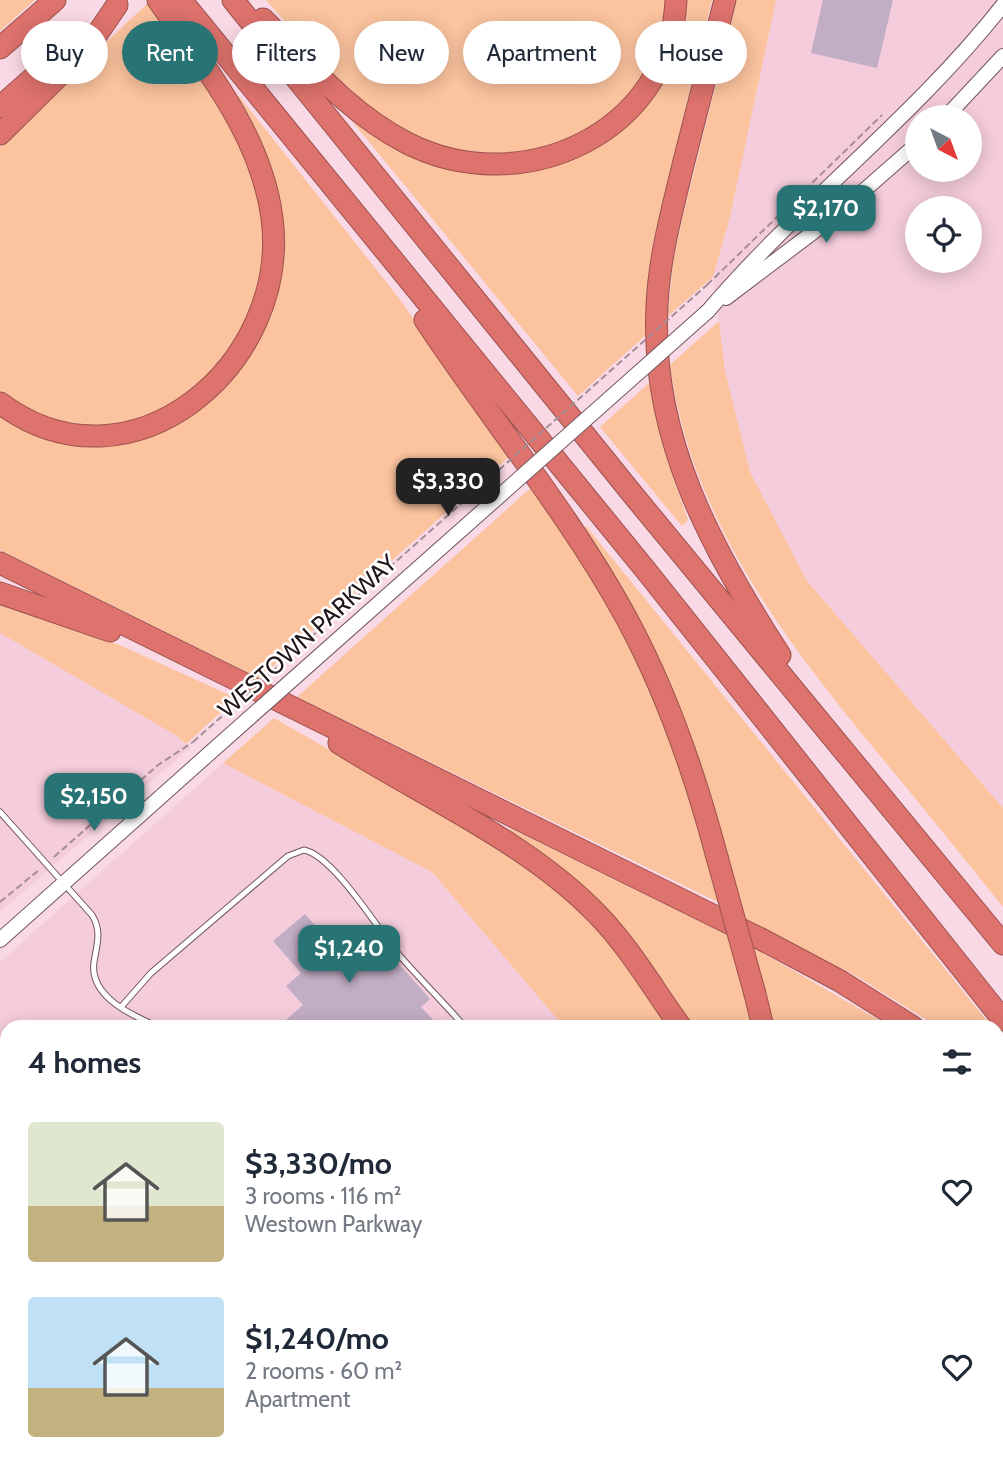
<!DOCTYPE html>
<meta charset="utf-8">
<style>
body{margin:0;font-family:Cabin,sans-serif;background:#f6f6f7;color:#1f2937;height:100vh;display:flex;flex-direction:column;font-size:26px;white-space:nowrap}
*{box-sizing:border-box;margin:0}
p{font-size:23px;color:#747a83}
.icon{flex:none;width:38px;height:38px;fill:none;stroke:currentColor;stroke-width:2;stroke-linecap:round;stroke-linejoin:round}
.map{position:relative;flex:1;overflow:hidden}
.panel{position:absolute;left:0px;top:1020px;width:1004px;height:450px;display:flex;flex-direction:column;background:#fff;border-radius:21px 21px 0 0;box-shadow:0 4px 18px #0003}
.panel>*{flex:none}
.banner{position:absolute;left:21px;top:21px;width:962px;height:63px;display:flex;gap:14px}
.needle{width:46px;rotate:139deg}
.buttons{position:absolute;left:905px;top:105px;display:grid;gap:14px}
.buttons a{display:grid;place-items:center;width:77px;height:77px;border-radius:50%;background:#fff;box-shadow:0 4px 18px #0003;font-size:35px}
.price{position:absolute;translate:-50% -60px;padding:0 16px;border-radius:14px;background:#287374;color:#fff;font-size:23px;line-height:46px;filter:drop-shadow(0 2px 4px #0008)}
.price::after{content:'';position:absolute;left:50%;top:42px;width:21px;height:16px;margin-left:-10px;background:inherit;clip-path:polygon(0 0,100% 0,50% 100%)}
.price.selected{background:#222;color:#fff}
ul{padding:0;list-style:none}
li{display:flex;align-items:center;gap:21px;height:175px;padding:0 28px}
li span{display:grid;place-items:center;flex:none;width:196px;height:140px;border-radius:7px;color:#555}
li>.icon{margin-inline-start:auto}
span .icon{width:84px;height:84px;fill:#fffc;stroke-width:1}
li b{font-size:30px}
h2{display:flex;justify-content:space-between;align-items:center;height:84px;padding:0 28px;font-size:30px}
.tag{padding:0 24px;border-radius:32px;background:#fff;box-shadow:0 4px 18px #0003;font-size:24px;line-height:63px}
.tag.selected{background:#287374;color:#fff}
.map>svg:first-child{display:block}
</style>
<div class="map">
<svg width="1003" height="1469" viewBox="0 0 1003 1469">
<rect width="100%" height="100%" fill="#f9d9e5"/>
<path fill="#f5ccdc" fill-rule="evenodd" d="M776,0H1003V808L807,581L750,472L725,371L713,277L730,217ZM917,117H970V170H917ZM917,208H970V261H917Z
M0,633L177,736L190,748L0,912Z
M223,763L432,872L564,1027H7V1140L0,1132V962Z
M0,1182L7,1190V1463H185L178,1469H0Z
M216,1463H252L258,1469H209Z
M297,1463H901L894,1469H303Z"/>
<path fill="#fbc39e" d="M0,0H35L0,31Z
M266,0H669V8L650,71L603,122L554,146L508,155L437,147L390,124L338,82Z
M684,0H712L653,242L646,335L578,396L333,98L375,132L532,167L654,93L676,51L681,31Z
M737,0H776L730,217L713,277L668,316L673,263L682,220Z
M150,1L233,125L265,210L263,278L236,344L191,393L149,418L108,428L48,419L14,403L0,391V147L39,105Z
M239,96L398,297L510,456L259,678L0,550V411L60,439L185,417L280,267L232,99Z
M719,321L725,371L750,472L807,581L1003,808V907C960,853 916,799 872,746C779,632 690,514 670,365Z
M649,383L664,451L688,520L682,526L600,427Z
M533,486L563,526L659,695L722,904L297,697Z
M586,526L992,1027H938L858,977L741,917L713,817L578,532Z
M0,600L122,646L236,698L186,744L177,736L0,633Z
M274,718L461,825L543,878L603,933L673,1027H564L432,872L223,763Z
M510,828L731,937L755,1027H694L628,936L507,833Z
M749,945L891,1027H772Z
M998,1034L1003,1041V1076L998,1072Z
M998,1103L1003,1107V1381L998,1386Z"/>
<path fill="#c1adc4" d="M823,0H893L877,68L811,53Z
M305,914L349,964L377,939L430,999L421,1007L440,1027H278L303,1005L286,986L301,973L273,941Z"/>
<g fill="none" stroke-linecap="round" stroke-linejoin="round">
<defs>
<path id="service" d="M0,812L92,915C102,931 97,944 94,962C89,997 133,1016 159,1027
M121,1007L151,973L288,856L304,850C334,856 379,931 400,956C421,980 444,1003 465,1027
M777,1463L785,1469
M298,1469L305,1463
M805,1469L810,1465"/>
<path id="minor" d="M193,1469L200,1463"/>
<path id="tertiary" d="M946,117L1003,56
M726,298L836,215L917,144
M708,311C800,203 915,117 1003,5
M0,940L212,751"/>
<path id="secondary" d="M0,1158L7,1165
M998,1396L1003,1392
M998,1426L1003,1421
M275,1463L280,1469
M913,1469L920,1463
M947,1469L954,1463"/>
<path id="motorway" d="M181,0L648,573L1003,1020
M233,0L634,496L1003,944
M725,0C711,55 697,110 683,165C672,211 659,258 657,306C650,436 711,549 780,655
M263,19C308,64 350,114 407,143C521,201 670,134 676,0
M0,48L55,0
M0,107L76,40
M0,134L89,46L117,5
M425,320C491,420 570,514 627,619C668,695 695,774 717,857
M0,403C131,501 291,364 272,218C261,134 205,68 158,0
M0,563L759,938L840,981L913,1027
M0,593L110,631
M339,743C424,797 528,842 598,915C630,948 654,990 681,1027
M755,994L763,1027
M998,1086L1003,1090
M998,1435L1003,1438"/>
</defs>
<use href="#service" stroke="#715560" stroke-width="7"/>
<use href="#minor" stroke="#715560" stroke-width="12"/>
<use href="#tertiary" stroke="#715560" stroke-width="16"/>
<use href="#secondary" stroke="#715560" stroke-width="18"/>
<use href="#motorway" stroke="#9c524f" stroke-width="23"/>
<path stroke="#a48d95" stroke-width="2" stroke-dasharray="7 3.5" stroke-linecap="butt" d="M707,285L882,115
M54,857L158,765L193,742
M0,902L39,870"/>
<use href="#service" stroke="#fff" stroke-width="5"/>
<use href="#minor" stroke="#fff" stroke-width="10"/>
<use href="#tertiary" stroke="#fff" stroke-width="14"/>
<use href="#secondary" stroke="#f5d5d3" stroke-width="16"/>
<use href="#motorway" stroke="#de726c" stroke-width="21"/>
<defs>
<path id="tertiary-bridge" d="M212,751L708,311"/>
<path id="motorway-bridge" d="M717,857L755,994"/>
</defs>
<use href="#tertiary-bridge" stroke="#715560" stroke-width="16" stroke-linecap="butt"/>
<use href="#motorway-bridge" stroke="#9c524f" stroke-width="23" stroke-linecap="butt"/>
<path stroke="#a48d95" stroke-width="2" stroke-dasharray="7 3.5" stroke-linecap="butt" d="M193,742L707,285"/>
<use href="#tertiary-bridge" stroke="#fff" stroke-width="14"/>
<use href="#motorway-bridge" stroke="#de726c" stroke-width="21"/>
</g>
<g text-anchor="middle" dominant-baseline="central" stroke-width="5" stroke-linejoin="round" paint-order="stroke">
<g font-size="24" fill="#21161a" stroke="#fff">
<text transform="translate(307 636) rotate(-42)">WESTOWN PARKWAY</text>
</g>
</g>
</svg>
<div class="buttons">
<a><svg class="needle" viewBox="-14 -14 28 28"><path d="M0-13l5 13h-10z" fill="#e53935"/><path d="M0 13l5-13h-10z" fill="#747a83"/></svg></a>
<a><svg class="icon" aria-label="locate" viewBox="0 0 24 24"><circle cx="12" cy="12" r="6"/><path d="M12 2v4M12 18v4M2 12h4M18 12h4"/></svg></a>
</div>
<b class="price" style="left:826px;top:245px">$2,170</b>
<b class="price selected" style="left:448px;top:518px">$3,330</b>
<b class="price" style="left:94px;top:833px">$2,150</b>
<b class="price" style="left:349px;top:985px">$1,240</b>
<div class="banner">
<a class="tag">Buy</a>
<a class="tag selected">Rent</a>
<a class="tag">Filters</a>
<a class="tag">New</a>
<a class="tag">Apartment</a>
<a class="tag">House</a>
</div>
<section class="panel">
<h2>4 homes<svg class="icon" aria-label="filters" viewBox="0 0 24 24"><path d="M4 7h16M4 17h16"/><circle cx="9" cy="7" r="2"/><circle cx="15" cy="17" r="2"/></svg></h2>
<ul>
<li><span style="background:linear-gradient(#dfe7d0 60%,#c2b280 0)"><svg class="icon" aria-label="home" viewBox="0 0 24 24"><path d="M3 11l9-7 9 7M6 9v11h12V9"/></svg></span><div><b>$3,330/mo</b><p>3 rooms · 116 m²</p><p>Westown Parkway</p></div><svg class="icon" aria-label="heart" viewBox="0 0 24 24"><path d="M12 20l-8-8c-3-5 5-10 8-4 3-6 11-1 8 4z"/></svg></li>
<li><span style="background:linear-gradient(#bfe0f5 65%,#c2b280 0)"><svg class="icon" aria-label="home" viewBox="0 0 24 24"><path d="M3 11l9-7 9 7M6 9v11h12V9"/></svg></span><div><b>$1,240/mo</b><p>2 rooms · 60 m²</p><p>Apartment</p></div><svg class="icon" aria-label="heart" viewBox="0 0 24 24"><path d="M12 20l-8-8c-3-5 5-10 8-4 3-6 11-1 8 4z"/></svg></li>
</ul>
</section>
</div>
